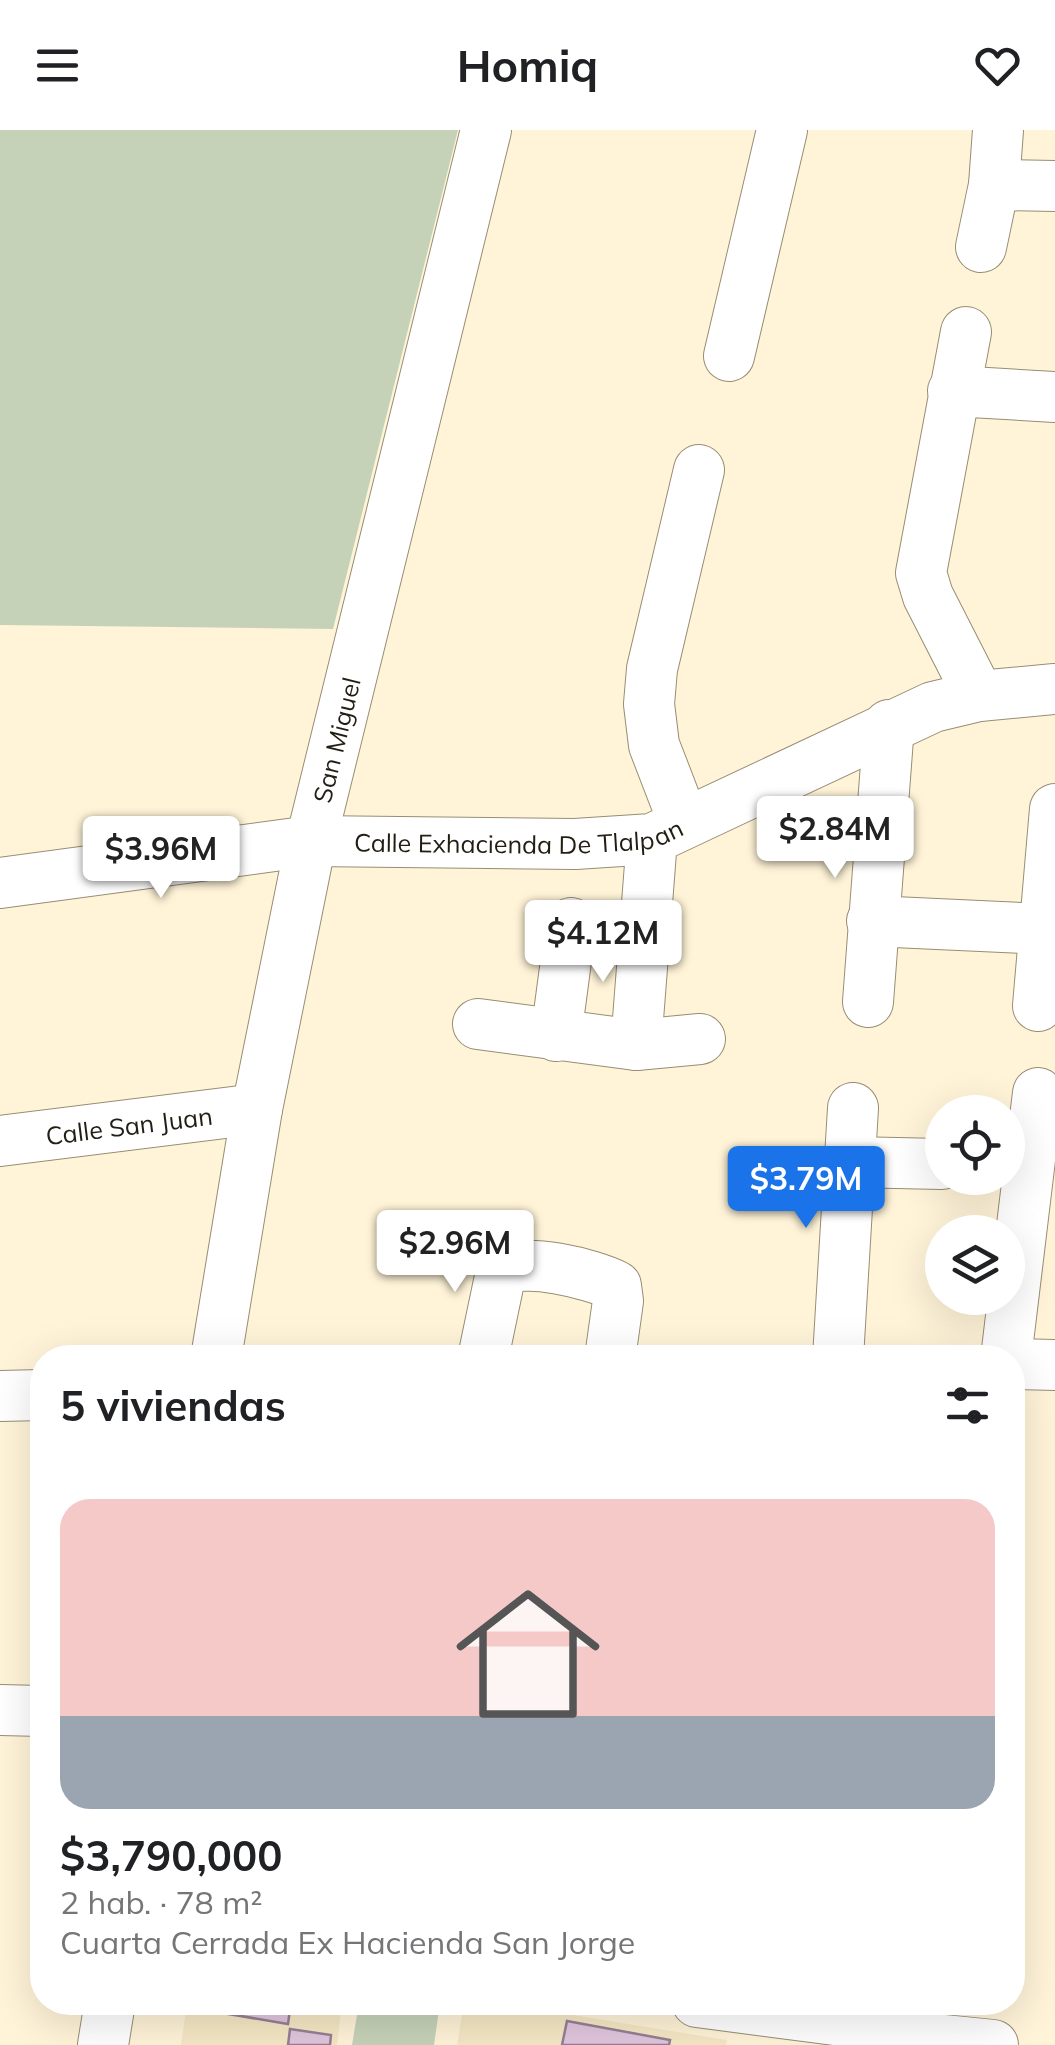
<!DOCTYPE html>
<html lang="es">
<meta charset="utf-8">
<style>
body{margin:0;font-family:Mulish,sans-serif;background:#f6f6f6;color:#202124;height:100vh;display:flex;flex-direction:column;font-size:38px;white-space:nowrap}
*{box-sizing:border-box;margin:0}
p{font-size:32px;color:#757577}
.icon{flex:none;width:55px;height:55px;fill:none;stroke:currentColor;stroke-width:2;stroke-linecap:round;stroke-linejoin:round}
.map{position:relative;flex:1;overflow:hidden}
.panel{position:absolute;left:30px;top:1215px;width:995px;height:670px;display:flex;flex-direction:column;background:#fff;border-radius:40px;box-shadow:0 10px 40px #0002}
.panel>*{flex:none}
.buttons{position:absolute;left:925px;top:965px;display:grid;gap:20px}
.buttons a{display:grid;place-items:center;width:100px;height:100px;border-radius:50%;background:#fff;box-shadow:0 10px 40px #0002;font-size:50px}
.price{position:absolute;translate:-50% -85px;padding:0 22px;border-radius:10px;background:#fff;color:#222;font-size:32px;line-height:65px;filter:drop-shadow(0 2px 5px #0008)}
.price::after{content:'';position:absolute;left:50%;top:60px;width:30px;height:22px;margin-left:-15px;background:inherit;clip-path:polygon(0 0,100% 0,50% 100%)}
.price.on{background:#1a73e8;color:#fff}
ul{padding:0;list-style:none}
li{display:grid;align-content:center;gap:20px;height:530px;padding:0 30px}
li span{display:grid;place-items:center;height:310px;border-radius:30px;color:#555}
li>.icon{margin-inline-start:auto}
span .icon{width:180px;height:180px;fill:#fffc;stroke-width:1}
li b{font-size:42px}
h2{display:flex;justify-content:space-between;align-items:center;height:120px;padding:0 30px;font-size:42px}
header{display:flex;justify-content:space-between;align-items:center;height:130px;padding:0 30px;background:#fff;font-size:45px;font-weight:700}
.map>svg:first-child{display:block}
</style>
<header><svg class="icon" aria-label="menu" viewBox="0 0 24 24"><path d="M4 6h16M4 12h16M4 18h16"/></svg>Homiq<svg class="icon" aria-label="heart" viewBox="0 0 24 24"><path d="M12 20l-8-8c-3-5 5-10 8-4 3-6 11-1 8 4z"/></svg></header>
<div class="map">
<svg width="1055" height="1915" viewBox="0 0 1055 1915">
<rect width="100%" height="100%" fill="#fff4d8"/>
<path fill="#f6e8c5" d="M464,1872L499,1873L727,1910L726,1915H457Z
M187,1873H342L337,1915H181Z"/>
<path fill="#c6d2b8" d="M0,0H458L333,499L0,495Z
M359,1873H440L434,1915H352Z"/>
<path fill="#e1c6de" stroke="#958093" stroke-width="2.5" d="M194,1872H291L288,1894L193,1878Z
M567,1891L670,1910L669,1915H562Z
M290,1899L331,1905L330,1915H288Z"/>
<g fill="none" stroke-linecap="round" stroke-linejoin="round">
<defs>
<g id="minor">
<path d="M994,55L1055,56"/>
<path d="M981,117L994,55L998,0"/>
<path d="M966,202L921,443L928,466L979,566"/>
<path d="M729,226L782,0"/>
<path d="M953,261L1055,267"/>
<path d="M684,693L654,615L649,574L652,539L699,340"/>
<path id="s1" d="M0,753L311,711L575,714L652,709L933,577L979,566L1055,559"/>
<path d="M872,791L1045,799"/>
<path d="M868,872L889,595"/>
<path d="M1038,876L1055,679"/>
<path d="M478,894L636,915L700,909"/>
<path d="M556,906L571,793"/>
<path d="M636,915L652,709"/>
<path id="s2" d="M0,1011L257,979"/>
<path d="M851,1032L942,1034"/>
<path id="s3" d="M216,1228L257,979L311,711L486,0"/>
<path d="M483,1228L501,1142C521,1126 593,1144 616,1156L618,1171L610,1228"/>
<path d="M838,1228L853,978"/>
<path d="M1006,1228L1038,963"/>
<path d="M1012,1234L1055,1235"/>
<path d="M0,1266L42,1265"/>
<path d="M0,1580L42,1581"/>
<path d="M697,1872L835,1890L943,1910L993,1915"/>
<path d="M103,1915L110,1872"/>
</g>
</defs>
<use href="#minor" stroke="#988d74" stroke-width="52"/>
<use href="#minor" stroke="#fff" stroke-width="50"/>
</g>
<g text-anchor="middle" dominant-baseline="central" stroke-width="10" stroke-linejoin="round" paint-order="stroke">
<g font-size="25" fill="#231e14" stroke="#fff4d8">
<text stroke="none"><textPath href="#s3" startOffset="630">San Miguel</textPath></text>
<text stroke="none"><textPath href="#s1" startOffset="522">Calle Exhacienda De Tlalpan</textPath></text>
<text stroke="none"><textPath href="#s2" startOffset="130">Calle San Juan</textPath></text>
</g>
</g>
</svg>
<div class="buttons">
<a><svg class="icon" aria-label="locate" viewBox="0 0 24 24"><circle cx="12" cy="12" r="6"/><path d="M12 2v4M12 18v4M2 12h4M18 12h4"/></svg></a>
<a><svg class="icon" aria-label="layers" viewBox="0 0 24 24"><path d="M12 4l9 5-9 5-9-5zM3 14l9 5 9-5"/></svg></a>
</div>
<b class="price" style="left:835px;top:751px">$2.84M</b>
<b class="price" style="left:161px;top:771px">$3.96M</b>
<b class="price" style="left:603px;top:855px">$4.12M</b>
<b class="price on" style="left:806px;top:1101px">$3.79M</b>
<b class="price" style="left:455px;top:1165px">$2.96M</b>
<section class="panel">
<h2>5 viviendas<svg class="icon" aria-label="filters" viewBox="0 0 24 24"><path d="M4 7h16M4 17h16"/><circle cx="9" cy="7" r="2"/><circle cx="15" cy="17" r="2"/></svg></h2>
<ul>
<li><span style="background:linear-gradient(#f6c9c9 70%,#9aa5b1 0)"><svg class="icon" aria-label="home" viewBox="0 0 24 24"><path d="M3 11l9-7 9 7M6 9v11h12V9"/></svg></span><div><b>$3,790,000</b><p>2 hab. · 78 m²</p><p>Cuarta Cerrada Ex Hacienda San Jorge</p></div></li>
</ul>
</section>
</div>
